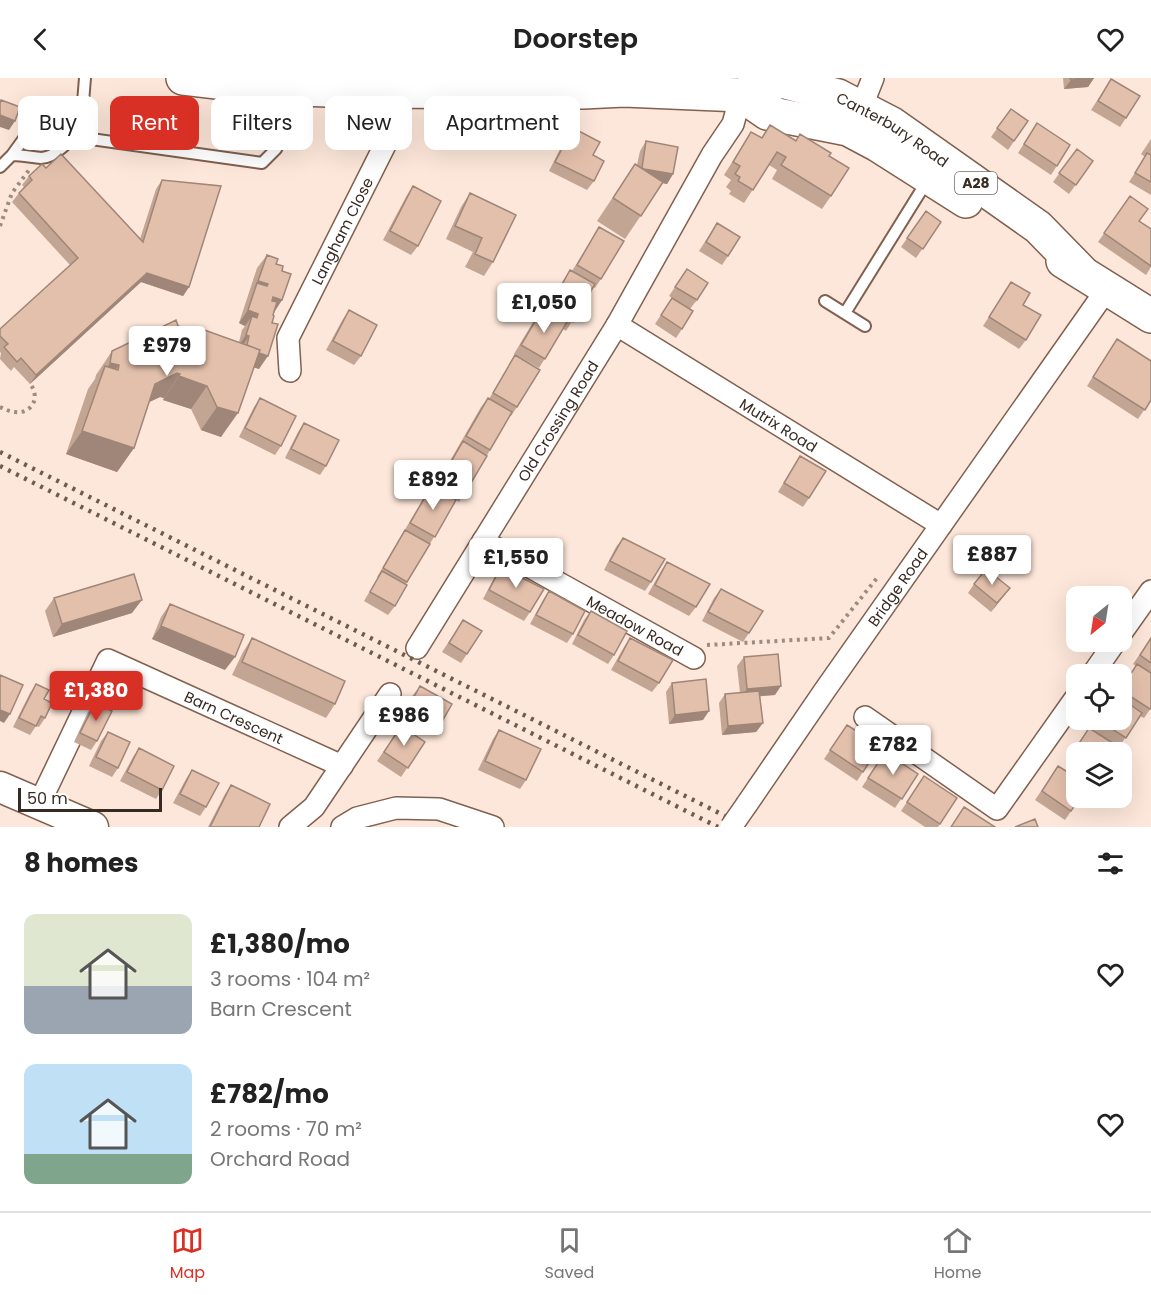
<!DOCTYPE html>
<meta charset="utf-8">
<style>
body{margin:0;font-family:Poppins,sans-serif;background:#f2f2f2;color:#222;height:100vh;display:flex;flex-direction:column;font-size:22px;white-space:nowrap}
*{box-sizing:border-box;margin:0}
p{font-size:20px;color:#767676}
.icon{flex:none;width:33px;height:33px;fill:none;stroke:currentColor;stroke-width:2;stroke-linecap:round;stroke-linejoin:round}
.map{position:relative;height:749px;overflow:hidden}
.drawer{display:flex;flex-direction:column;background:#fff;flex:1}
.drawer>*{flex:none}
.banner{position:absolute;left:18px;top:18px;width:600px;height:54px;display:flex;gap:12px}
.needle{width:39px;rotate:210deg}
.fabs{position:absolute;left:1066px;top:508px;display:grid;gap:12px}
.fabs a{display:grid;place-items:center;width:66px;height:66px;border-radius:12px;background:#fff;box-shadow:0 6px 24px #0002;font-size:30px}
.scale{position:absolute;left:18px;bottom:15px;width:144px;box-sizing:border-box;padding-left:6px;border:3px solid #372a22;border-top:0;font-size:16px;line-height:21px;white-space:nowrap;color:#372a22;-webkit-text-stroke:4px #fff;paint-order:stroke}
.price{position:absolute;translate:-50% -51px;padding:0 14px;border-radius:6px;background:#fff;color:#222;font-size:20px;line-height:39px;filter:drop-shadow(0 2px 3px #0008)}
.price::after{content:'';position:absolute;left:50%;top:36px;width:18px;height:14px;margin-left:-9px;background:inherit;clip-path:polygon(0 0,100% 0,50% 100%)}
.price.current{background:#d93025;color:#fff}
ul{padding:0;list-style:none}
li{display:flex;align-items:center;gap:18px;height:150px;padding:0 24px}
li span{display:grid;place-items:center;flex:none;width:168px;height:120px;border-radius:12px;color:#555}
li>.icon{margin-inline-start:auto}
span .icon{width:72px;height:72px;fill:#fffc;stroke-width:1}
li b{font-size:26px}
h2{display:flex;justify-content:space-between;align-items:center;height:72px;padding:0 24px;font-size:26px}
.chip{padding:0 21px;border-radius:12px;background:#fff;box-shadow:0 6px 24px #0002;font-size:21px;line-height:54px}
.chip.current{background:#d93025;color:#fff}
header{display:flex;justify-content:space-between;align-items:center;height:78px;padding:0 24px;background:#fff;font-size:27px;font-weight:600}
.tab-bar{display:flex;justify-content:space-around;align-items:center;height:84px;border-top:2px solid #e0e0e0;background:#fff;font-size:16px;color:#767676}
.tab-bar a{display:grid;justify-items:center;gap:3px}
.tab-bar .current{color:#d93025}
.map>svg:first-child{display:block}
</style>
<header><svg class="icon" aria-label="back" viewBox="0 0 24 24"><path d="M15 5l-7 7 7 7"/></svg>Doorstep<svg class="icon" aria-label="heart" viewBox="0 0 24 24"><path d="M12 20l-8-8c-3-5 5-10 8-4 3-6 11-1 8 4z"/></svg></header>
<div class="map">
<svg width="1151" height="749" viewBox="0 0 1151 749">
<rect width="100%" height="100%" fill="#fde7da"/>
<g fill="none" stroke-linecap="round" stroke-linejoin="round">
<defs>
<path id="lane" d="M85,0L81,49L83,55L91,61L262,85L276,71L289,45L291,13
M12,77C22,77 31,79 41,80C56,80 72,60 81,49
M0,89L12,77L43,34L53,29L81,35
M825,223L865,248
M845,235L927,103"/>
<g id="street">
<path d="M854,41L861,30L873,0"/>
<path id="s1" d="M617,247L941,447"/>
<path id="s2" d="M290,293L288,260L399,39L400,13"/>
<path id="s3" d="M483,463L694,580"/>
<path d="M1122,554L1151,513"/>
<path id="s4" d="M417,570L617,247L712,77L733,46L741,17"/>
<path d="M1092,597L1115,564"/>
<path d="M865,639L997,731L1077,618"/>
<path id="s5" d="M39,726L108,582L342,688"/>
<path id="s6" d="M747,726L825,612L1107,211"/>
<path d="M290,749L314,729L390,616"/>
<path d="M342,749L357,740L396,730L439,731L493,749"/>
</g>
<path id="secondary" d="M0,709L93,749"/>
<g id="highway">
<path id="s7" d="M183,0L217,4L300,11L355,13L583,14L624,12L741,17L782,3L838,18L892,46L1038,149L1081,193"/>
<path d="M741,17L767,35L848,51L878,67L966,123"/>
<path d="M1063,183L1151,238"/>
</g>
</defs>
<use href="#lane" stroke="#80604f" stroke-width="14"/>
<use href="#street" stroke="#80604f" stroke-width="24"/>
<use href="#secondary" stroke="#80604f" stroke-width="33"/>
<use href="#highway" stroke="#80604f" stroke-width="36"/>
<path stroke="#9c8b80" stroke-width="4" stroke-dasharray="3 4.5" stroke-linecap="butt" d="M0,148L12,115L29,92
M0,329C5,331 10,334 15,334C32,336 40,320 31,307
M707,567L829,560L877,500"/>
<use href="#lane" stroke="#fff" stroke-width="10"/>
<use href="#street" stroke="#fff" stroke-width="21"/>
<use href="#secondary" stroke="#fff" stroke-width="30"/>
<use href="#highway" stroke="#fff" stroke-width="33"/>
<path stroke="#6b5c52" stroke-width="4.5" stroke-dasharray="3 6" stroke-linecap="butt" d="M0,374L747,749
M0,388L718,749"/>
<defs>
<path id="street-bridge" d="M731,749L747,726"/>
</defs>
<use href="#street-bridge" stroke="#80604f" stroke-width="24" stroke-linecap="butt"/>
<use href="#street-bridge" stroke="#fff" stroke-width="21"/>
</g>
<path fill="#c3a594" d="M1063,0H1094L1088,9L1064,11Z
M1111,1L1126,40L1120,49L1091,32Z
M1011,31L1028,43L1008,72L991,59Z
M1037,45L1070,67L1051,97L1018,75Z
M770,47L796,62L829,78L831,118L822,131L772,101L777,92L769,87L744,125L729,116L731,113L726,109L731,102L724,97L751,54L761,60Z
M573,50L593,77L594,103L587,112L549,93L566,59Z
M1151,61V117L1129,104L1145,79L1141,76Z
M646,63L673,96L667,106L663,105L625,161L597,143L635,86L637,87L640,73Z
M1077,71L1093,83L1069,116L1053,104Z
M46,90L140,161L156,111L162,102L189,209L183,218L141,204L30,306L14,289L11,293L0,281L1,275L0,274V251L70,187L12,124L19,115L24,109L22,107L29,98Z
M413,108L418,168L411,177L383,162L407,117Z
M470,115L493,184L484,198L465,189L473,174L446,161L461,129Z
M1130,118L1139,143L1151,151V189L1146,197L1098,164Z
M926,133L941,144L916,180L901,169Z
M717,145L728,178L722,187L699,173Z
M599,149L601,201L595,210L593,209L566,253L563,251L539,290L514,276L536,239L543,230L546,232L564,201L570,192L572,193Z
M267,177L276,186L282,193V222L274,234L259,291L254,289L221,359L201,352L191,331L163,322L164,320L160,319L149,324L134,370L117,394L66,376L88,311L95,301L96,297L112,273L178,248L193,253L196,249L239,264L242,252L245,248L239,245L257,190Z
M687,191L697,222L690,231L669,218Z
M1011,204L1023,227L1026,262L1019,271L983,248Z
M672,220L682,251L676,260L655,246Z
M349,232L361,278L354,287L326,272L343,241Z
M1117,261L1151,322L1138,341L1087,308Z
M515,277L517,329L511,338H510L465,415L459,424L456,422L406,506L395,528L388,537L364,523L378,499H377L426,416L432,407L435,409L481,329L488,320L489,321Z
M260,320L281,368L275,377L239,359L254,329Z
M304,345L326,388L320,397L285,380L298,354Z
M800,378L809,420L803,429L778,414Z
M623,460L651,504L645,513L604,492L616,469Z
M667,484L696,529L689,538L648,516L661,493Z
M501,489L530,534L524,543L483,521L495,498Z
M974,506L1010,510L991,534L968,515Z
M721,511L749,555L743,564L702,543L714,520Z
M549,513L573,556L567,565L530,546L543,522Z
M54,520L132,535L53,559L45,533Z
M170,526L225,592L152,561L161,539Z
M591,533L614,577L608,586L572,566L584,542Z
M463,542L467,576L461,585L442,574Z
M252,560L335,626L326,640L232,597L243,574Z
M630,560L659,605L652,614L611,592L624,569Z
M1151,560V630L1144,640L1140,638L1119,669L1090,650L1095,642H1122V609L1136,588L1133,586Z
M744,579L775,617L760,618L763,645L756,654L722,657L719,625L725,616L740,615L737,588Z
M672,605L703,642L669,646L666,614Z
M36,606L44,621L45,640L39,649L36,648L30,657L13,649L30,615Z
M420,608L440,647L434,656L402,639L413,617Z
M95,625L97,663L91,672L74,664L88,634Z
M847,647L880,668L857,703L824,681Z
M401,648L425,664L401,699L377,683Z
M1089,650L1077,675V692L1066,685Z
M499,652L526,702L520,711L478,692L493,661Z
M108,654L118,690L112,699L89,688L101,663Z
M139,670L162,712L156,721L120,703L133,679Z
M885,674L918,696L895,730L862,709Z
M1058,688L1080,720L1065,742L1035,722Z
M192,692L206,729L200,738L173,725L186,701Z
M924,698L957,720L938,749H925L901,733Z
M231,707L259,749H208L225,716Z"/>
<path fill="#9f8678" d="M1094,0L1088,9L1064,11L1071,2Z
M0,37L15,43L9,52L0,49Z
M641,91L673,96L667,106L635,100Z
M147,195L189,209L183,218L141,204L30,306L36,297Z
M258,203L268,206L259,219L257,205L249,216Z
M273,219L282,222L273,236L263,232Z
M248,232L258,236L249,249L252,238L245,248L239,245Z
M246,257L249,258L240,272L236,271Z
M245,271L268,278L259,291L236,284Z
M110,285L119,287L103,310L101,297Z
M177,295L180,296L164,320L160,319L139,329L155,306Z
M179,298L207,308L191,331L163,322Z
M217,329L238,335L221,359L201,352Z
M82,353L134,370L117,394L66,376Z
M1010,510L1003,519L991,534L997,525Z
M142,522L132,535L53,559L62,546Z
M161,548L235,579L225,592L152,561Z
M781,608L775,617L740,620L747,611Z
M0,632L10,636L4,645L0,643Z
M709,633L703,642L669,646L675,637Z
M763,645L756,654L722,657L728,648Z"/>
<path fill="#e3c0ac" stroke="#9f8678" stroke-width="1.5" d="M1070,0H1094L1071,2Z
M1111,1L1140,18L1126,40L1098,23Z
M1,22L20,29L15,43L0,37V25Z
M1011,31L1028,43L1014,63L997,50Z
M1037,45L1070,67L1057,88L1024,66Z
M770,47L796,63L800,56L831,75L829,78L849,90L831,118L781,87L786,79L777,74L753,112L738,103L740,99L735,96L740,88L733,84L751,54L762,60Z
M573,50L600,64L593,77L604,83L594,103L555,84Z
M646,63L678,69L673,96L644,91L642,90Z
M1077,71L1093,83L1076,107L1059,95Z
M1147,75L1151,77V104L1135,95Z
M61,76L143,164L162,102L221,108L189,209L147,195L36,297L21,280L17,284L4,269L8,266L0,258V251L78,180L19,115L32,102L29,98L42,86L46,90Z
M635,86L663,104L641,138L613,120Z
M413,108L441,123L418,168L390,153Z
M470,115L516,137L493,184L475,176L482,160L455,148Z
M1130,118L1148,131L1139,143L1151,151V188L1104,155Z
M926,133L941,144L923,171L907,160Z
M717,145L740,159L728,178L706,164Z
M599,149L624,163L601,201L577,187Z
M267,177L278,181L276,186L283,188L282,193L291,196L282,222L273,219L272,223L277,224L273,237L274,238L272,245L278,246L268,278L259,275L260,272L247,267L249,258L246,257L252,238L257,240L258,236L248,232L257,205L267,208L268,206L258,203Z
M687,191L708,205L697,222L675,209Z
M570,192L595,206L573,244L549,230Z
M1011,204L1030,215L1023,227L1041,237L1026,262L989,239Z
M672,220L693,233L682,251L661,237Z
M543,230L567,244L545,281L521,267Z
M349,232L377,247L361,278L333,263Z
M176,242L178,248L195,253L196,249L260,272L238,335L217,329L207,308L179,298L180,296L177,295L155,306L134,370L82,353L105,288L118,292L119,287L110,285L112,273Z
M1117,261L1151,283V322L1145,332L1093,299Z
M515,277L540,292L517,329L493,315Z
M260,320L296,338L281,368L245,350Z
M488,320L512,334L490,372L466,358Z
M304,345L339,362L326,388L291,371Z
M463,363L487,378L465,415L441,401Z
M800,378L826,393L809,420L784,405Z
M432,407L456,422L435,459L410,445Z
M405,452L430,466L407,504L383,490Z
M623,460L665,481L651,504L610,483Z
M667,484L710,506L696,529L655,507Z
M501,489L544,511L530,534L489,512Z
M986,491L1010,510L997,525L974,506Z
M382,493L407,507L395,528L370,514Z
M134,496L142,522L62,546L54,520Z
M721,511L763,533L749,555L708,534Z
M549,513L585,533L573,556L536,537Z
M170,526L244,557L235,579L161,548Z
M591,533L627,553L614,577L578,557Z
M463,542L482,553L467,576L449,565Z
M252,560L345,603L335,626L242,584Z
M630,560L673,582L659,605L618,583Z
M1151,560V585L1140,577Z
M778,576L781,608L747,611L744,579Z
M1137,586L1151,595V630L1150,631L1122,613V610Z
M0,597L23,607L10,636L0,632Z
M706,601L709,633L675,637L672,605Z
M36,606L49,612L44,621L52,625L45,640L41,638L36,648L19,640Z
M420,608L452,626L440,647L408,630Z
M759,613L763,645L728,648L725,616Z
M1122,621L1142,635L1126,660L1098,642H1122Z
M95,625L112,633L97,663L80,655Z
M847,647L880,668L863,694L830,672Z
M401,648L425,664L408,690L384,674Z
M1089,650L1119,669L1115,675H1077V679L1072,676Z
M499,652L541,671L526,702L485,683Z
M108,654L130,664L118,690L96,679Z
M139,670L174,688L162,712L127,694Z
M885,674L918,696L902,721L868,700Z
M1058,688L1077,700V720H1080L1071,733L1042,713Z
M192,692L219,705L206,729L180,716Z
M924,698L957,720L940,746L907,724Z
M231,707L270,726L259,749H210Z
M964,729L995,749H951Z
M1035,741L1038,749H1015Z"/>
<g text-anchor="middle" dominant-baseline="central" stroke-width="6" stroke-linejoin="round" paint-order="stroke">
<rect fill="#fff" stroke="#736a64" stroke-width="1.5" x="955" y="94" width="42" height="22" rx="4.5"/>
<g font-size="14" font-weight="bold" fill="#372a22">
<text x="976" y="105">A28</text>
</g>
<g font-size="15" fill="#372a22" stroke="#fff">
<text stroke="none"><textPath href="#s7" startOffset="724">Canterbury Road</textPath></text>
<text stroke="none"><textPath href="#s2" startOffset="153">Langham Close</textPath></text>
<text stroke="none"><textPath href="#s4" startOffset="267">Old Crossing Road</textPath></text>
<text stroke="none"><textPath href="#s1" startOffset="190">Mutrix Road</textPath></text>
<text stroke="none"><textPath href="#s6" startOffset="264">Bridge Road</textPath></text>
<text stroke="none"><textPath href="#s3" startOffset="174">Meadow Road</textPath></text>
<text stroke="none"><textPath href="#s5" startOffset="298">Barn Crescent</textPath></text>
</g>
</g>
</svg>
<div class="fabs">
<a><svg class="needle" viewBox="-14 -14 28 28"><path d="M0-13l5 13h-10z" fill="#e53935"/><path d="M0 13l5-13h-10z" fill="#767676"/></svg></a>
<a><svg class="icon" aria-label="locate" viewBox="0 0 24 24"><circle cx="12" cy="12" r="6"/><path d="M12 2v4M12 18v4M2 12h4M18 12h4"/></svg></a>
<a><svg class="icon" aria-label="layers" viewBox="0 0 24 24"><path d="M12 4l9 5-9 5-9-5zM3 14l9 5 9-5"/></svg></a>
</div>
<div class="scale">50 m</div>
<b class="price" style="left:544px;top:256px">£1,050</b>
<b class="price" style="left:167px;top:299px">£979</b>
<b class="price" style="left:433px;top:433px">£892</b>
<b class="price" style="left:992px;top:508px">£887</b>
<b class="price" style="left:516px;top:511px">£1,550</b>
<b class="price current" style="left:96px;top:644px">£1,380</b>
<b class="price" style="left:404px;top:669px">£986</b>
<b class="price" style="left:893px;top:698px">£782</b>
<div class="banner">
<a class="chip">Buy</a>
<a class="chip current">Rent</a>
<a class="chip">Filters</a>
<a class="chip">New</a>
<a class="chip">Apartment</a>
</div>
</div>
<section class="drawer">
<h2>8 homes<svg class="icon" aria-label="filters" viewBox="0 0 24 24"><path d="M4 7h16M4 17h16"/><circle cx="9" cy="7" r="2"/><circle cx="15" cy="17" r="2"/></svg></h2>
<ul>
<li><span style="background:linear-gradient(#dfe7d0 60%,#9aa5b1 0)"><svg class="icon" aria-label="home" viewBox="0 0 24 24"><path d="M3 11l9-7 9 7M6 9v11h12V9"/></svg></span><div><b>£1,380/mo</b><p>3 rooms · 104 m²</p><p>Barn Crescent</p></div><svg class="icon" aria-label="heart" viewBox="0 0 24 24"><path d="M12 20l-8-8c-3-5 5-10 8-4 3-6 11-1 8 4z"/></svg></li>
<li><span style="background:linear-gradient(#bfe0f5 75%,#7fa58c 0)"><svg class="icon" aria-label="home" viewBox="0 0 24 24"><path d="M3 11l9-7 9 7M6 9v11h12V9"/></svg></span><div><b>£782/mo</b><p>2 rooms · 70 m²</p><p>Orchard Road</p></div><svg class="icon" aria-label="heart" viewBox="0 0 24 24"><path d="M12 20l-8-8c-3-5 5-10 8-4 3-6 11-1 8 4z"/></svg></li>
</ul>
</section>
<nav class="tab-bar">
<a class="current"><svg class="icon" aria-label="map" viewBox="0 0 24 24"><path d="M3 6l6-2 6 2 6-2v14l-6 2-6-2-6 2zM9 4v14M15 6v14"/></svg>Map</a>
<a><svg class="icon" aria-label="saved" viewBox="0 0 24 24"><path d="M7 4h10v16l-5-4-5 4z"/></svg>Saved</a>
<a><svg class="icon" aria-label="home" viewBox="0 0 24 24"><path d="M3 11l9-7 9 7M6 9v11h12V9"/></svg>Home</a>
</nav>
